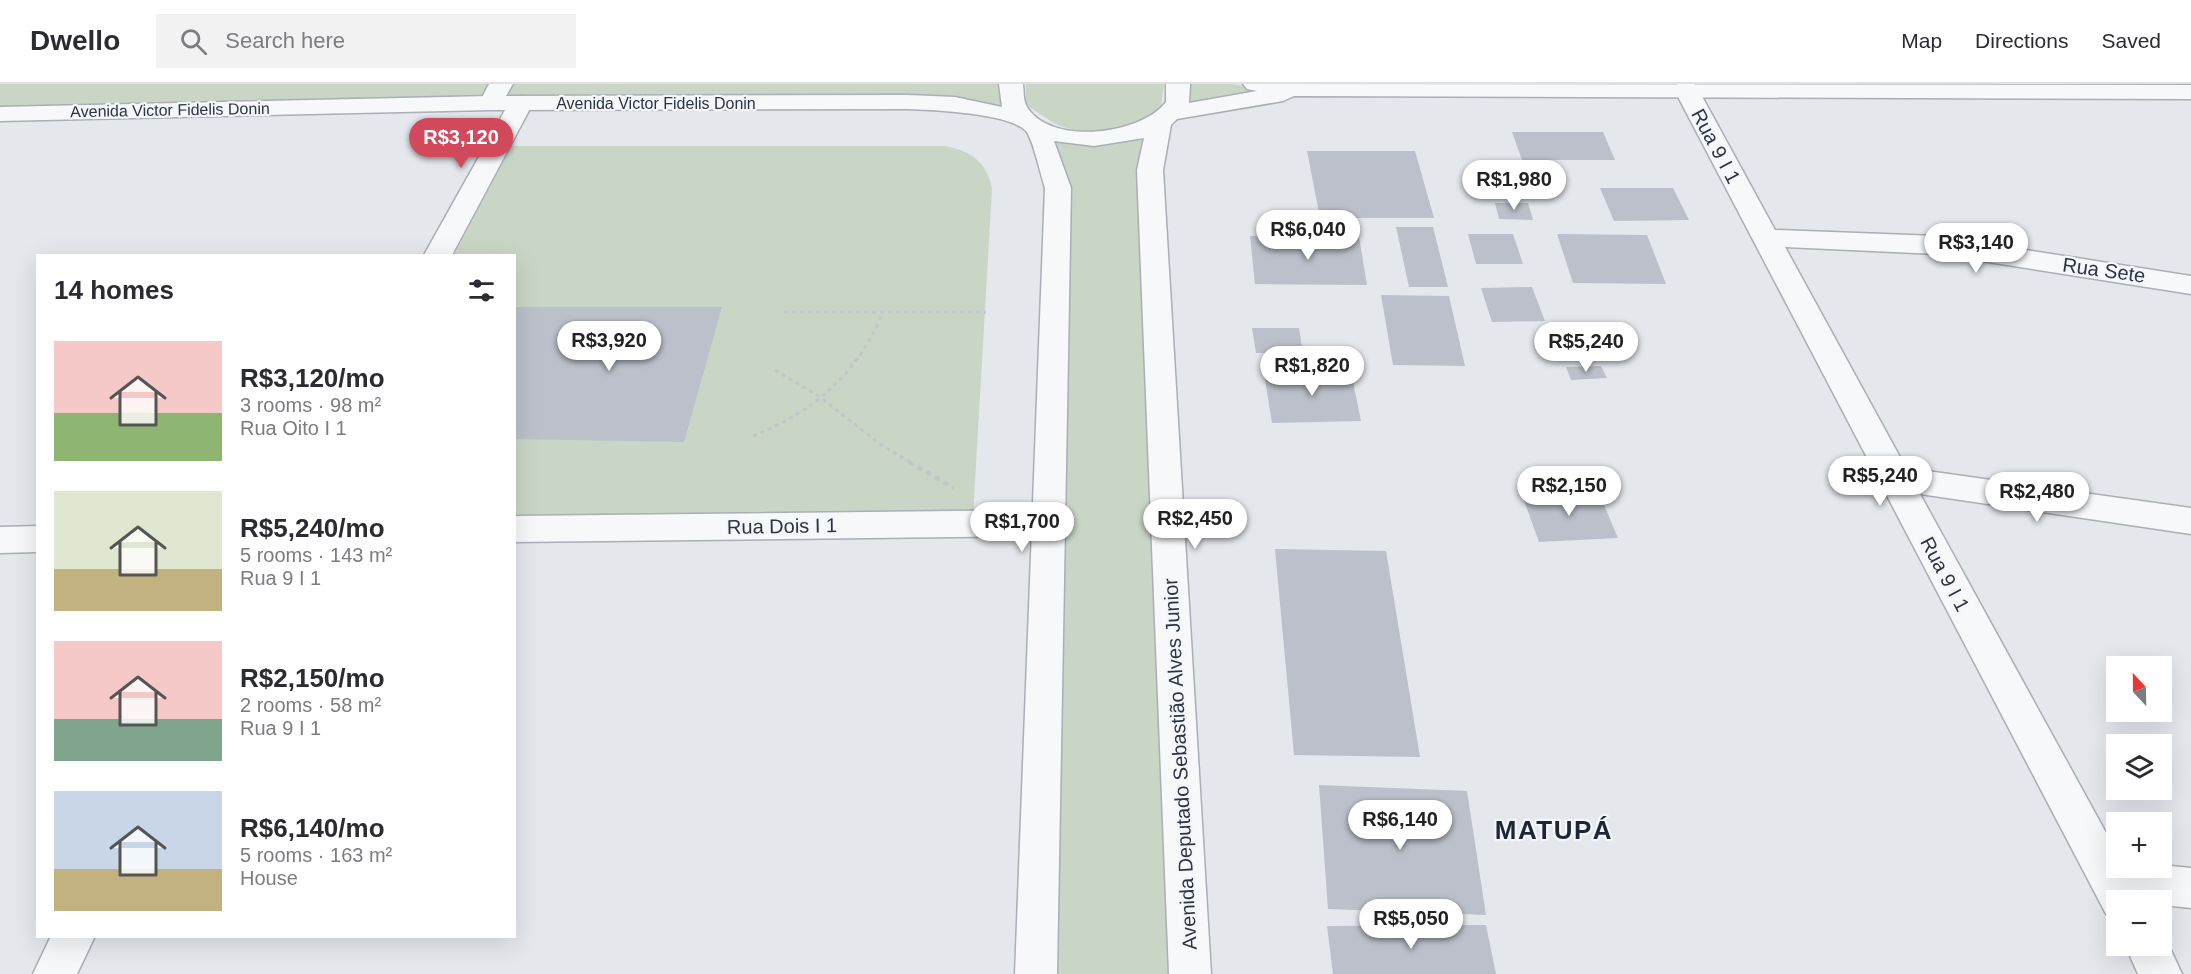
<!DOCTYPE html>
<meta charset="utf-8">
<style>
body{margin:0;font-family:Helvetica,sans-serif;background:#f2f2f3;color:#2b2b33;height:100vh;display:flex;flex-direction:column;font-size:22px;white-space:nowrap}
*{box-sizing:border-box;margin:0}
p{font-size:20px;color:#7c7c81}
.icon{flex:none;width:33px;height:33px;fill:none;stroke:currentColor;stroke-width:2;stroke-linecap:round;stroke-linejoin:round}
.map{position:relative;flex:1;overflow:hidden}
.panel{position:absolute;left:36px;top:170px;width:480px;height:684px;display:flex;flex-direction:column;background:#fff;border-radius:0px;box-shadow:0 6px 24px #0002}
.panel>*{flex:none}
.needle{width:39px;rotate:338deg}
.buttons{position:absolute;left:2106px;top:572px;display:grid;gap:12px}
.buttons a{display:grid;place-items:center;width:66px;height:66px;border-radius:0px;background:#fff;box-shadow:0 6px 24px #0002;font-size:30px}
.price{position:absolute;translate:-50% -51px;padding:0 14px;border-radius:21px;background:#fff;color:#222;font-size:20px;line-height:39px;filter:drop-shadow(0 2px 3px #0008)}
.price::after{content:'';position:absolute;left:50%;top:36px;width:18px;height:14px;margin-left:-9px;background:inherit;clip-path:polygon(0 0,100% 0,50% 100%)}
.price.current{background:#d1495b;color:#fff}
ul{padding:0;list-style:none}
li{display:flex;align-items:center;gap:18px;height:150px;padding:0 18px}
li span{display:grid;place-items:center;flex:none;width:168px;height:120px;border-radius:0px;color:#555}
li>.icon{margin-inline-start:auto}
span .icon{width:72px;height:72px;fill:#fffc;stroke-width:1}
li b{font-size:26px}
h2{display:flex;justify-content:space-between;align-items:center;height:72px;padding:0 18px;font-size:26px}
header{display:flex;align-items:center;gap:36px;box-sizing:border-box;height:84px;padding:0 30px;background:#fff;border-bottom:2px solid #e1e1e2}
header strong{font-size:28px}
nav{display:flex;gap:33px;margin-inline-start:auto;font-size:21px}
.search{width:420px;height:54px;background:#f2f2f3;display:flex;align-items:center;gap:15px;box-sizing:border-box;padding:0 21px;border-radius:0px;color:#7c7c81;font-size:22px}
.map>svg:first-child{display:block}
</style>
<header>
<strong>Dwello</strong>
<div class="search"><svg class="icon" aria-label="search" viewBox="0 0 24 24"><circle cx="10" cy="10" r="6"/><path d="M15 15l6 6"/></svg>Search here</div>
<nav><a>Map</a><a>Directions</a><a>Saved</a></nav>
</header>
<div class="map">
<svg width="2191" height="890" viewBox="0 0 2191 890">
<rect width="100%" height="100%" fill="#e4e7ec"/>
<path fill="#c9d6c5" d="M0,0H492L484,14L0,26Z
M508,0H1001L1000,13L1006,24L947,15L501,14Z
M1026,0H1164L1161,23C1135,44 1095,53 1063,43C1050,38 1038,28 1026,21Z
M1186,0H1230L1273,6L1183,22Z
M1151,47L1182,890H1055L1070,100L1050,55Z
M511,62H945C971,67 987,78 992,105L973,433L515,437L514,171H454Z"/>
<path fill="#bbc0ca" d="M1512,48H1603L1615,76H1522Z
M1307,67H1415L1434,134H1320Z
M1600,104H1673L1689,136L1614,137Z
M1495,119H1528L1533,136L1499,135Z
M1396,143H1433L1448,203H1409Z
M1468,150H1513L1523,180H1476Z
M1557,150L1647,151L1666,200L1573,199Z
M1250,152L1359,153L1367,201L1255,200Z
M1532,203L1545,237L1492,238L1481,204Z
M1381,211L1449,212L1465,282L1393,281Z
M514,223H722L684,358L514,355Z
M1252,244H1299L1303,269H1256Z
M1601,282L1607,294L1571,296L1566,283Z
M1351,288L1361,337L1272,339L1264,289Z
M1598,407L1618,454L1539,458L1522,411Z
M1275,465L1386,467L1420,673L1294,671Z
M1319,701L1467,707L1486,831L1328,825Z
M1486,841L1496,890H1333L1327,842Z"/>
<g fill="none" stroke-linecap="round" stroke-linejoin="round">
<defs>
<path id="minor" d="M489,0H513L499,24H483L479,19Z
M1678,0H1694L1698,5L1775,146L1937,152L2191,192V210L1937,170L1785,163L1906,384L2191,424V450L1920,410L2116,767V783L2162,781L2191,784V824L2162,821V816H2116V834L2106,830L1674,5Z
M521,12L529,14L533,19L452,171H424L509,19L513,14Z
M1049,426L1061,430L1065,439L1061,448L1049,452L514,458V432Z
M38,442V468L0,469V443Z
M2162,847L2182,890H2138L2125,861H2162Z
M51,852H95L77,890H33Z"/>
<path id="tertiary" d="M999,0H1023C1024,7 1023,17 1027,23C1051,62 1141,51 1166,18V0H1190L1189,19L1257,7L1247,5L1243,0L2191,1V15L1294,12L1283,17L1177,35L1171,41L1163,86L1211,890H1169L1137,86L1144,54L1094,62L1054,57L1071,104L1057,890H1015L1045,104C1041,92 1033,55 1026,47C1009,29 933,26 908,25L491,26L0,37V23L491,12L908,11L955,13L1002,23Z"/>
</defs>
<use href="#minor" stroke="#a9aeb7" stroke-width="3"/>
<use href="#tertiary" stroke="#a9aeb7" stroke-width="3"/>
<path stroke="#c2c5cb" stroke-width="3" stroke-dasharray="4 4" stroke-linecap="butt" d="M784,228H986
M775,286L820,313L881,361L912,379
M753,352C814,328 858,289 883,228"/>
<path stroke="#c2c5cb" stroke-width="4.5" stroke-dasharray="5 5" stroke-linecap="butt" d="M909,378L954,404"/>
<use href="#minor" fill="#f7f8fa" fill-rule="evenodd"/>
<use href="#tertiary" fill="#f7f8fa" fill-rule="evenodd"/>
</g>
<g text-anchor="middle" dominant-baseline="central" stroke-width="4.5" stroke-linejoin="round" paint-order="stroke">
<g font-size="16" fill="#2b3445" stroke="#f4f6f9">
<text x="656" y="19">Avenida Victor Fidelis Donin</text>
<text transform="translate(170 26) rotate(-1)">Avenida Victor Fidelis Donin</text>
</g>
<g font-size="20" fill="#2b3445" stroke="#f4f6f9">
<text transform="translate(1716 62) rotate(62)">Rua 9 I 1</text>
<text transform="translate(2104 186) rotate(8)">Rua Sete</text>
<text transform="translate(782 442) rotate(-1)">Rua Dois I 1</text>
<text transform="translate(1945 490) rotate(62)">Rua 9 I 1</text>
<text transform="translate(1180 680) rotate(-93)">Avenida Deputado Sebastião Alves Junior</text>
</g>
<g font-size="26" font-weight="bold" letter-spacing="1.5" fill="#1d2536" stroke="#f4f6f9">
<text x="1554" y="746">MATUPÁ</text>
</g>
</g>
</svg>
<div class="buttons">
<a><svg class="needle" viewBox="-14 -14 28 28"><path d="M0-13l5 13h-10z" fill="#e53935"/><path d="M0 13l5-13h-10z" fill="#7c7c81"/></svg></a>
<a><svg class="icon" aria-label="layers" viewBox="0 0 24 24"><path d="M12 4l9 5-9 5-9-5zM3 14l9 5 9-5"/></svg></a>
<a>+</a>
<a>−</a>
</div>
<b class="price current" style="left:461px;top:85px">R$3,120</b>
<b class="price" style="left:1514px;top:127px">R$1,980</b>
<b class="price" style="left:1308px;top:177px">R$6,040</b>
<b class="price" style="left:1976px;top:190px">R$3,140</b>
<b class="price" style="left:609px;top:288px">R$3,920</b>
<b class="price" style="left:1586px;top:289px">R$5,240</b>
<b class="price" style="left:1312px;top:313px">R$1,820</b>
<b class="price" style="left:1880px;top:423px">R$5,240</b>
<b class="price" style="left:1569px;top:433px">R$2,150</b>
<b class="price" style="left:2037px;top:439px">R$2,480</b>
<b class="price" style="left:1195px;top:466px">R$2,450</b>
<b class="price" style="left:1022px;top:469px">R$1,700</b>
<b class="price" style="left:1400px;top:767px">R$6,140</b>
<b class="price" style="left:1411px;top:866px">R$5,050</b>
<section class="panel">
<h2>14 homes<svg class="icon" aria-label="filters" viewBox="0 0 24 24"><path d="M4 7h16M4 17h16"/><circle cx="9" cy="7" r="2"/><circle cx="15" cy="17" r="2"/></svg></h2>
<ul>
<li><span style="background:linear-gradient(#f6c9c9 60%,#8fb573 0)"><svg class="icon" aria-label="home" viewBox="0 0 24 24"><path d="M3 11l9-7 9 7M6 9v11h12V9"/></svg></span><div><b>R$3,120/mo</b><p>3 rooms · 98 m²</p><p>Rua Oito I 1</p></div></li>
<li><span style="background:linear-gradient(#dfe7d0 65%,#c2b280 0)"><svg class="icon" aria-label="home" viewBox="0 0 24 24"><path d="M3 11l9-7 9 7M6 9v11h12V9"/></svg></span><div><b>R$5,240/mo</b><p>5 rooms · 143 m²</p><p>Rua 9 I 1</p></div></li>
<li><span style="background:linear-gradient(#f6c9c9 65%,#7fa58c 0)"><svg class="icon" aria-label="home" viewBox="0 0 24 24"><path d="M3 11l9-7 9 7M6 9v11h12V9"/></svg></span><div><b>R$2,150/mo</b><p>2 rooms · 58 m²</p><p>Rua 9 I 1</p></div></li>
<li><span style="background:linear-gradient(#c9d6e8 65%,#c2b280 0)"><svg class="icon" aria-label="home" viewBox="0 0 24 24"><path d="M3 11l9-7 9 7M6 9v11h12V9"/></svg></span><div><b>R$6,140/mo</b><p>5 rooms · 163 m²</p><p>House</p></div></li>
</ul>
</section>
</div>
